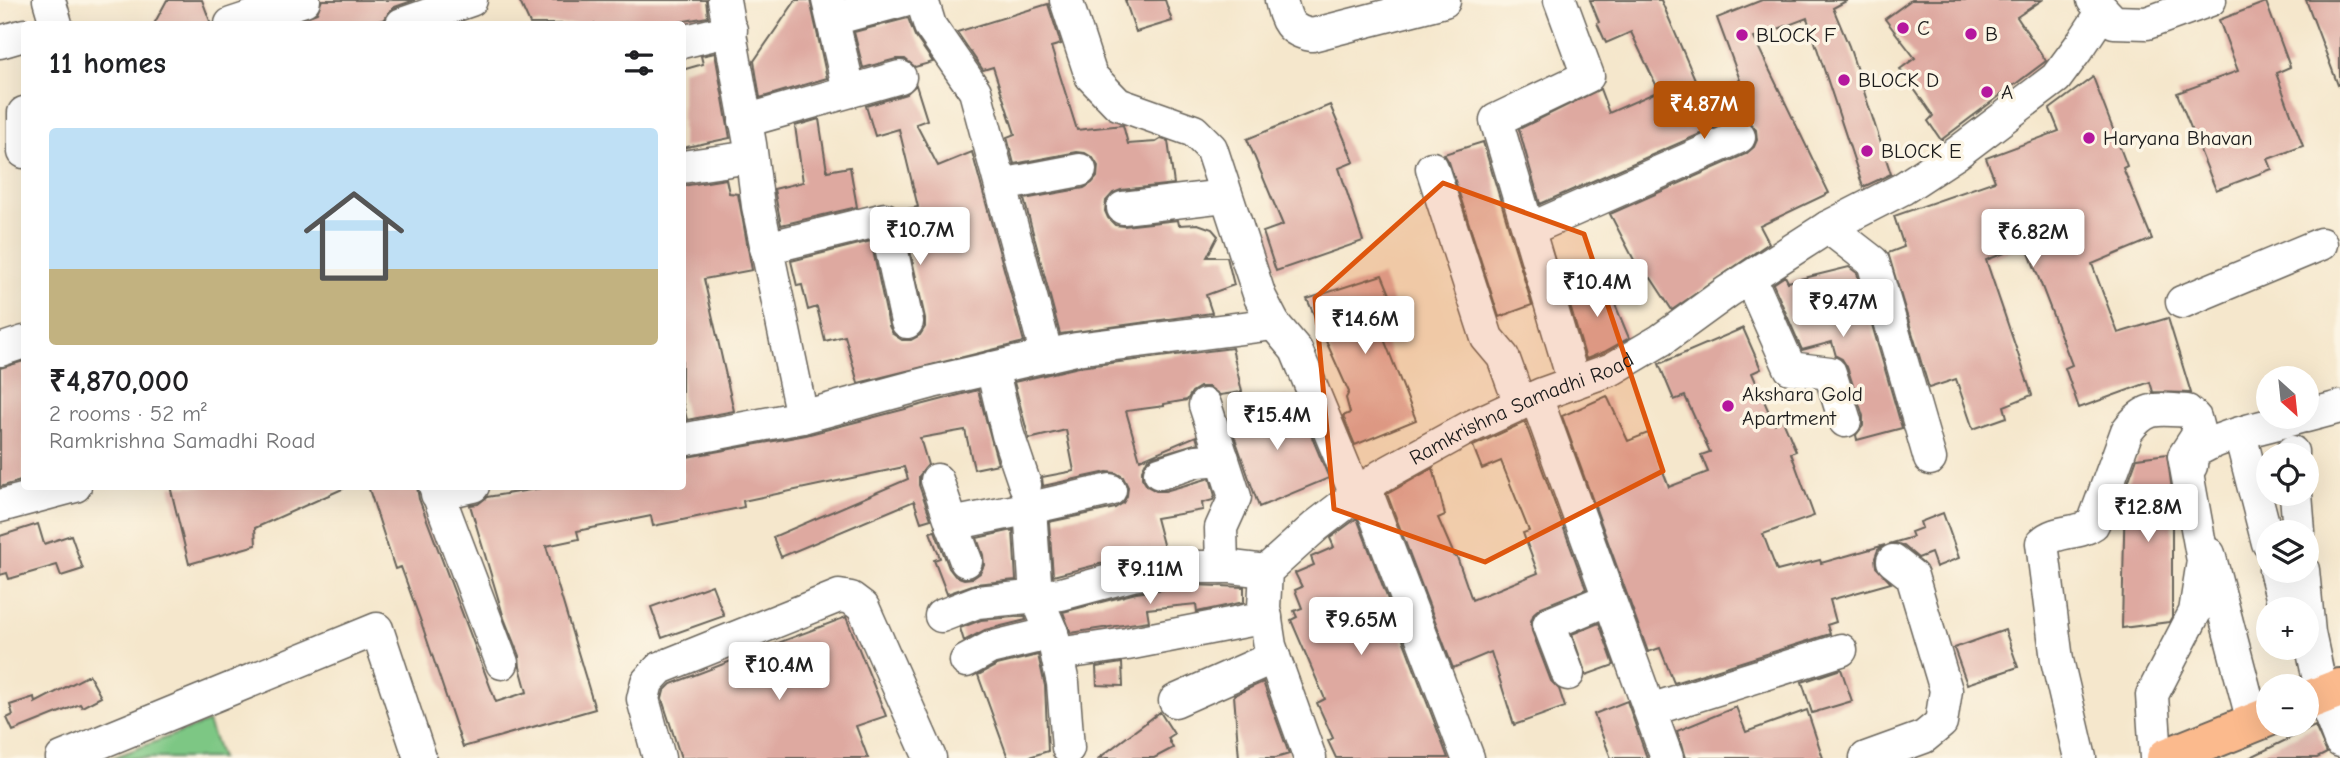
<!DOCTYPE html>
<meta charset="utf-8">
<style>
body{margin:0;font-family:"Comic Neue",sans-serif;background:#f2f2f2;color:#202124;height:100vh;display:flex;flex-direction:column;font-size:26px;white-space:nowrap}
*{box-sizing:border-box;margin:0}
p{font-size:23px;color:#757577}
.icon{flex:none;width:38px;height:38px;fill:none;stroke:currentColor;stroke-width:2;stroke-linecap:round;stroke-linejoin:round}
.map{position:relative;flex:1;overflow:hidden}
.drawer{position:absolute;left:21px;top:21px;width:665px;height:469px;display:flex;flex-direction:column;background:#fff;border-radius:7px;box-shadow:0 7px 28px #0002}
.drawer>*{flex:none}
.needle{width:46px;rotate:153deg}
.controls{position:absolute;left:2256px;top:366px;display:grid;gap:14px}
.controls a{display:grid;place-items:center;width:63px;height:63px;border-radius:50%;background:#fff;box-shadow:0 7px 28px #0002;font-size:35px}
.price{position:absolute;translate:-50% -60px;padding:0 16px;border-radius:7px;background:#fff;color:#222;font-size:23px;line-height:46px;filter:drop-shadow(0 2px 4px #0008)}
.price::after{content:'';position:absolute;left:50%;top:42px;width:21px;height:16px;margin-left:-10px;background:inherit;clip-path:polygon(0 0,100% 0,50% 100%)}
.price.selected{background:#b45309;color:#fff}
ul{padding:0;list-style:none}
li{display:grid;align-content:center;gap:14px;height:371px;padding:0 28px}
li span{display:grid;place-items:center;height:217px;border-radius:7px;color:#555}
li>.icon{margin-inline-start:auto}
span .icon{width:126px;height:126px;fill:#fffc;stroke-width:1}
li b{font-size:30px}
h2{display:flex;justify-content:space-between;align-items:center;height:84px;padding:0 28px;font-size:30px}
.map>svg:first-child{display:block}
</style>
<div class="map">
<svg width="2340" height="758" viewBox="0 0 2340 758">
<rect width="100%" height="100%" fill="#fcf5e5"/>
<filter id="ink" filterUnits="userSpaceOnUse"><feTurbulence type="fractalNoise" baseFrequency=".0143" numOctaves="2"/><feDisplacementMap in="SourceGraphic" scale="14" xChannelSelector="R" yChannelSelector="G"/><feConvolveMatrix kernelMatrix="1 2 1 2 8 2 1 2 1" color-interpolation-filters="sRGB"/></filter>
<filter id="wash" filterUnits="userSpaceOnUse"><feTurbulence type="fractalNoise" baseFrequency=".00686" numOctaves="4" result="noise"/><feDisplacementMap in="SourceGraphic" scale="28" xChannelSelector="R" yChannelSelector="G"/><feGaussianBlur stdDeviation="1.57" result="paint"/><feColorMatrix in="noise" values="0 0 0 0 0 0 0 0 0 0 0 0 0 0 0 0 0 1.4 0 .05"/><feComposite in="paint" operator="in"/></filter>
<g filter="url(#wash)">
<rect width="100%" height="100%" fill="#f5e7cc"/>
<path fill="#7dc784" stroke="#4c7250" stroke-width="2" d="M208,722L221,758H112Z"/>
<g id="blocks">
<path fill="#dea9a0" d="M167,0H202L211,24H154Z
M322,0H415L395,7L389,12L385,19L369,24H288L317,13Z
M519,0H706L708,17L667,24H530Z
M796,0H810L827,78L760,98L754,61Z
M1125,0H1165L1172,21L1136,32Z
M1590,0H1661L1703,98L1740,80L1717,18L1762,0H1848L1833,8L1849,46L1891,174L1863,187L1807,18L1754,38L1829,193L1760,226L1769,243L1672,310L1651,278L1645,281L1610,214L1746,154L1754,147L1757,140L1756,130L1749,122L1740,119L1732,120L1540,204L1519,129L1600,89L1609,113L1659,91L1631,32L1606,43L1597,23L1599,22Z
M1911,0H2042L2017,17L2046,61L1941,140L1928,121L1933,116L1900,69L1915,58L1885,19Z
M2306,0H2340V84L2338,85Z
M2266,2L2290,67L2276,73L2303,146L2268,159L2272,169L2216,190L2177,93L2238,71L2219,20Z
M1048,4L1061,44L1051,47L1077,130L1123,125L1128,144L1156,142L1161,139L1168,141L1174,184L1121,190L1113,193L1106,201L1105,211L1108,218L1115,225L1124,226L1178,220L1179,225L1198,224L1212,229L1218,236L1207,257H1227L1234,285L1206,295L1212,313L1060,334L1024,199L1084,188L1092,183L1097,177L1098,166L1093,158L1085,153L1077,152L1014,164L1007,137L1015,134L993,67L983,70L957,32Z
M908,18L915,36L933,62L915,67L905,59H896L863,68L854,32Z
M715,53L730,138L682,148V70L703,64L701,56Z
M2093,77L2127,166L2123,168L2152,239L2092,264L2118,333L2168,318L2191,393L2153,392L2150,382L2079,408L2065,368L2072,365L2026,245L1986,260L2032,395L2004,406L2007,417L1973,429L1956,379L1929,388L1888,253L1904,247L1894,216L1995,181L1986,158L2059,131L2050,109Z
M916,85L927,120L916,124L938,166L972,152L1024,342L858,383L845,336L825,341L817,307L808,310L802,285L797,286L791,261L871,241L889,326L893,334L902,340H911L920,335L925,327V318L901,210L918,207L899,129L875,136L866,106L906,94Z
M1330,105L1354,162L1339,168L1363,241L1276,271L1263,232L1283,225L1247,139Z
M819,119L827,171L850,167L857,207L781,225L774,189L803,182L795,126Z
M1483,142L1532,305L1499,317L1449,162L1444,154Z
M726,179L729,193L738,194L752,270L704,279L734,411L687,420L682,399V186Z
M1849,267L1857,273L1902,428L1857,440L1856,435L1863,426V416L1847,367L1842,359L1836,356L1832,342L1802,350L1773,284L1785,276L1788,282Z
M1382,275L1403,326L1382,334L1416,420L1355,445L1343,416L1350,413L1346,398L1349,392L1307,299Z
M1605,280L1629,338L1604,352L1586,359L1567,296Z
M1743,328L1761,369L1752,373L1774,424L1783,420L1796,451L1791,453L1814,516L1763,534L1777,571L1820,560L1821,563L1885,545L1878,550L1875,558L1876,567L1891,583L1830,600L1836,622L1827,625L1830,634L1674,683L1660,648L1648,652L1562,416L1607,396L1628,441L1648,433L1669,487L1708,472L1701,455L1710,452L1685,396L1674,400L1659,364Z
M1232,348L1242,392L1220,395L1209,387H1200L1192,392L1187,400L1164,404V406L1126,411L1140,460L1196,436L1198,443L1154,456L1147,460L1142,470V478L1147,486L1156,491H1165L1210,478L1215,496L1213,500L1202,503L1203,510L1156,518L1165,552L1127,557L1053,576L1049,522L1115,508L1123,503L1127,496L1128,487L1123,477L1116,473L1107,472L1043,486L1042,477L1074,471L1066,430L1029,439L1014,382L1079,367Z
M24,361V480L0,487V368Z
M978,390L998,464L974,469L965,430L920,438L928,465L919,476V485L931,519L921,522L914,501L781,557L773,537L908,479L904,467L743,501L744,507L692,518L653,526L651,516L577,531L579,539L546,546L595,709L463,747L420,619L401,567L395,569L368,486L417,487L419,499L496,702L527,692L520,667L519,656L504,618L470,505L478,504L487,497L554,486H682V458L806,435Z
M1287,396L1303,433L1309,430L1329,478L1259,507L1229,421Z
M1525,422L1586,589L1541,607L1534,613L1531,621L1532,631L1551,681L1559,689L1565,707L1514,725L1491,652L1453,668L1387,494L1433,468L1445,515L1438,518L1455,557H1457L1472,600L1538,573L1523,533L1529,531L1501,461L1482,469L1473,446Z
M2167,454L2172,490V617L2169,622L2122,628L2125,491L2137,458Z
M170,486H349L255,528L256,545L189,564Z
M1943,513L1959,558L1936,567L1931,553L1918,558L1904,546L1896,543L1889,544L1913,537L1911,532L1922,528L1920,522Z
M1357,518L1448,758H1336L1328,741L1333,738L1317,703L1325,699L1291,620L1297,617L1294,611L1302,608L1295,590L1302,587L1295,573L1314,565L1311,557L1334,547L1330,538Z
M38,524L44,544L71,535L83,569L61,576L57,565L9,579L7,573L0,575V536Z
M1013,530L1016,580L975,584L947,594L934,560L940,558L930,532L935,531L949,568L955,576L964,579L973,578L980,573L984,565L983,555L977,538Z
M712,585L724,616L662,638L651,607Z
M1193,585L1244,587V602L1197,612L1196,604L1147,609L1149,621L1071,633L1063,612L1136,593Z
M1025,616L1026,620L985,630L964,641L960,628L981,620Z
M846,617L886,716L856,726L868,758H681L662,699L664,691L671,684Z
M1599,623L1614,665L1586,675L1572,634Z
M2005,630L2018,667L1967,684L1954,648Z
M1038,655L1045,686L1048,751L1026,758H1008L978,675L997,665Z
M1122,663L1123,686L1097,685L1096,667Z
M1841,669L1852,701L1812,713L1802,682Z
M89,675L101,697L82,707L80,704L13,731L7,718L13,715L10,705L34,697L35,703Z
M1263,682L1289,754L1276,758H1239L1234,695Z
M1627,701L1647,758H1611L1594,714Z
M1736,707L1746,732L1807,710L1823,758H1685L1677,731Z
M1160,712L1174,734L1168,738L1173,748L1154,758H1099Z
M2315,726L2327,753L2317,758H2249Z"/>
</g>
</g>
<g filter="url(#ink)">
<use href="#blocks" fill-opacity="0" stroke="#68635a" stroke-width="2"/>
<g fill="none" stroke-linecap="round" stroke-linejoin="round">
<defs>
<g id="minor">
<path d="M49,0L56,24"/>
<path d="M724,0L750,144L758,206L802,417"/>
<path d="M828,0L849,90"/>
<path d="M922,0L930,26L975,91L1047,356"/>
<path d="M1066,0L1091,76L1118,104L1194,131L1211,148L1260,297L1274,324L1296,350L1356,495"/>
<path d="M1281,0C1286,21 1289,31 1312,35L1444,1"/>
<path d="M1560,0L1588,76L1496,120L1574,383"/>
<path d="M2093,0L2114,22L2147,23L2210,0"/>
<path d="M833,19L904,0"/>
<path d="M231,24L304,0"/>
<path d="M402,24L471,0"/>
<path d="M0,42L24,35"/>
<path d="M682,42L731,30"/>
<path d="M24,113V152"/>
<path d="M745,121L900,77"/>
<path d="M682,167L751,157"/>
<path d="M1432,168L1487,338L1503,357L1520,404"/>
<path d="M1001,185L1080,170"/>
<path d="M1123,208L1225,196"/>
<path d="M1828,227L1873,262L1930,459"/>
<path d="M1530,229L1739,137"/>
<path d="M766,248L885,219L907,322"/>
<path d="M1750,278L1790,368L1830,373L1845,421"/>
<path d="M2182,302L2321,244"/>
<path d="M0,350L24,342"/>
<path d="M992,368L1008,435L1025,485"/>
<path d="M1536,397L1667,758"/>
<path d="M1205,405L1235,497L1221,528L1222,567"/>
<path d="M2306,416L2340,407"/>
<path d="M2240,434L2268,543"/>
<path d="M682,440L802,417L932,382L1076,349L1274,324"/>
<path d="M2292,452V455"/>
<path d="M2191,466L2192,454C2216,435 2274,425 2304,416"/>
<path d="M1160,473L1197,461L1223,459"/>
<path d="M937,480L952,524"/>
<path d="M435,486L502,663"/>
<path d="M1365,488L1468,758"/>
<path d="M437,494L473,486"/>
<path d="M2296,494L2299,532"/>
<path d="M0,506L75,486"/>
<path d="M1030,508L1110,490"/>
<path d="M2209,554L2253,722"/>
<path d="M966,561L952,524L1030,508L1036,596L1052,633L1063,683L1068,748"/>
<path d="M2275,570L2285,609"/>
<path d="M2303,570L2309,633L2322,694L2340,741"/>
<path d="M941,616L977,602L1061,594L1132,575L1192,567H1232L1266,571"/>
<path d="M1057,654L1127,644L1266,617"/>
<path d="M966,661L990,648L1052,633"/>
<path d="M1568,674L1549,624L1609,599"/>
<path d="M1175,701L1274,657"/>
<path d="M1650,710L1841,650"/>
<path d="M62,758L377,629L420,758"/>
<path d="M659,758L643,699L647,682L660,668L839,596L851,598L863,607L930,758"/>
<path id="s1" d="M1310,758L1270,646L1264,607L1266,571L1316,526L1381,476L1468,428L1542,394L1612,369L1661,340L1727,292L1828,227L1902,189L1957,153L2056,78L2082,43L2103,11"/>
<path d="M1866,758L1924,737L1941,723L1946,690L1912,576L1893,561"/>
<path d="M2080,758L2057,660L2042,543C2056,529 2078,535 2093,524L2127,431C2146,405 2158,409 2187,411L2195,418L2199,433L2184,456L2203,561L2195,612L2152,695L2156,758"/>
</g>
<path id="major" d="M2306,701L2340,688
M2166,758L2268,717"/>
</defs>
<use href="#minor" stroke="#68635a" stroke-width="35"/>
<use href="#major" stroke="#68635a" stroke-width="42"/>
<use href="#minor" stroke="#fff" stroke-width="32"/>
<use href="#major" stroke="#fbba8d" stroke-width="38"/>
</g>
</g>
<path fill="#de560d" fill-opacity="0.2" stroke="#de560d" stroke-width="5" stroke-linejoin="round" d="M1443,183L1584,234L1663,471L1485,562L1334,509L1315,298Z"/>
<g fill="#b5179e" stroke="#fcf5e5" stroke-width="2.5">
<circle cx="1903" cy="28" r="7"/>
<circle cx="1971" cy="34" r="7"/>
<circle cx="1742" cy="35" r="7"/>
<circle cx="1844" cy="80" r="7"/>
<circle cx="1987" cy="92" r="7"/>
<circle cx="2089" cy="138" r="7"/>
<circle cx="1867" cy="151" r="7"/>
<circle cx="1728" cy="406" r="7"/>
</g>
<g text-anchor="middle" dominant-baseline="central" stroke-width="7" stroke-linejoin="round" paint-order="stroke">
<g font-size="21" fill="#1c1c1c" stroke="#fcf5e5" text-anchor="start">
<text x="1917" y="28">C</text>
<text x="1985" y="34">B</text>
<text x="1756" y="35">BLOCK F</text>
<text x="1858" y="80">BLOCK D</text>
<text x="2001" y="92">A</text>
<text x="2103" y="138">Haryana Bhavan</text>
<text x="1881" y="151">BLOCK E</text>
<text x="1742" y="394">Akshara Gold<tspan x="1742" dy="24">Apartment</tspan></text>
</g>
<g font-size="21" fill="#1c1c1c" stroke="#fcf5e5">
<text stroke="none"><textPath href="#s1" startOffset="500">Ramkrishna Samadhi Road</textPath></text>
</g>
</g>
</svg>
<div class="controls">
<a><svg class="needle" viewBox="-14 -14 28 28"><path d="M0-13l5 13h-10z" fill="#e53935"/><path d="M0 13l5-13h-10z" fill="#757577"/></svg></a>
<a><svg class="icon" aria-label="locate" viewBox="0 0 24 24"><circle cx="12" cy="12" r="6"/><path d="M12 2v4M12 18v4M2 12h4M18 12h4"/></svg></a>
<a><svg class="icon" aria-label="layers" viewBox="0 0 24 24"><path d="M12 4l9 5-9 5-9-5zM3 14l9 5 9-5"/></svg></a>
<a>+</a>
<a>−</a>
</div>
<b class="price selected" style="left:1704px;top:141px">₹4.87M</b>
<b class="price" style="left:920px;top:267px">₹10.7M</b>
<b class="price" style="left:2033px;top:269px">₹6.82M</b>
<b class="price" style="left:1597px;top:319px">₹10.4M</b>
<b class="price" style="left:1843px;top:339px">₹9.47M</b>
<b class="price" style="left:1365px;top:356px">₹14.6M</b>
<b class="price" style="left:1277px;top:452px">₹15.4M</b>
<b class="price" style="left:2148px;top:544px">₹12.8M</b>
<b class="price" style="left:1150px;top:606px">₹9.11M</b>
<b class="price" style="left:1361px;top:657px">₹9.65M</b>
<b class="price" style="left:779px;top:702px">₹10.4M</b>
<section class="drawer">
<h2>11 homes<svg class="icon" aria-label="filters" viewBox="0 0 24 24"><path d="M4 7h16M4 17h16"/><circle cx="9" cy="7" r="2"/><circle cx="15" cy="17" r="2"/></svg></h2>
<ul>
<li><span style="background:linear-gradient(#bfe0f5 65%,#c2b280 0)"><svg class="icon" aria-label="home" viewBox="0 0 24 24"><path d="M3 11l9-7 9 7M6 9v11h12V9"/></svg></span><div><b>₹4,870,000</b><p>2 rooms · 52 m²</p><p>Ramkrishna Samadhi Road</p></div></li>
</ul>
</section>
</div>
